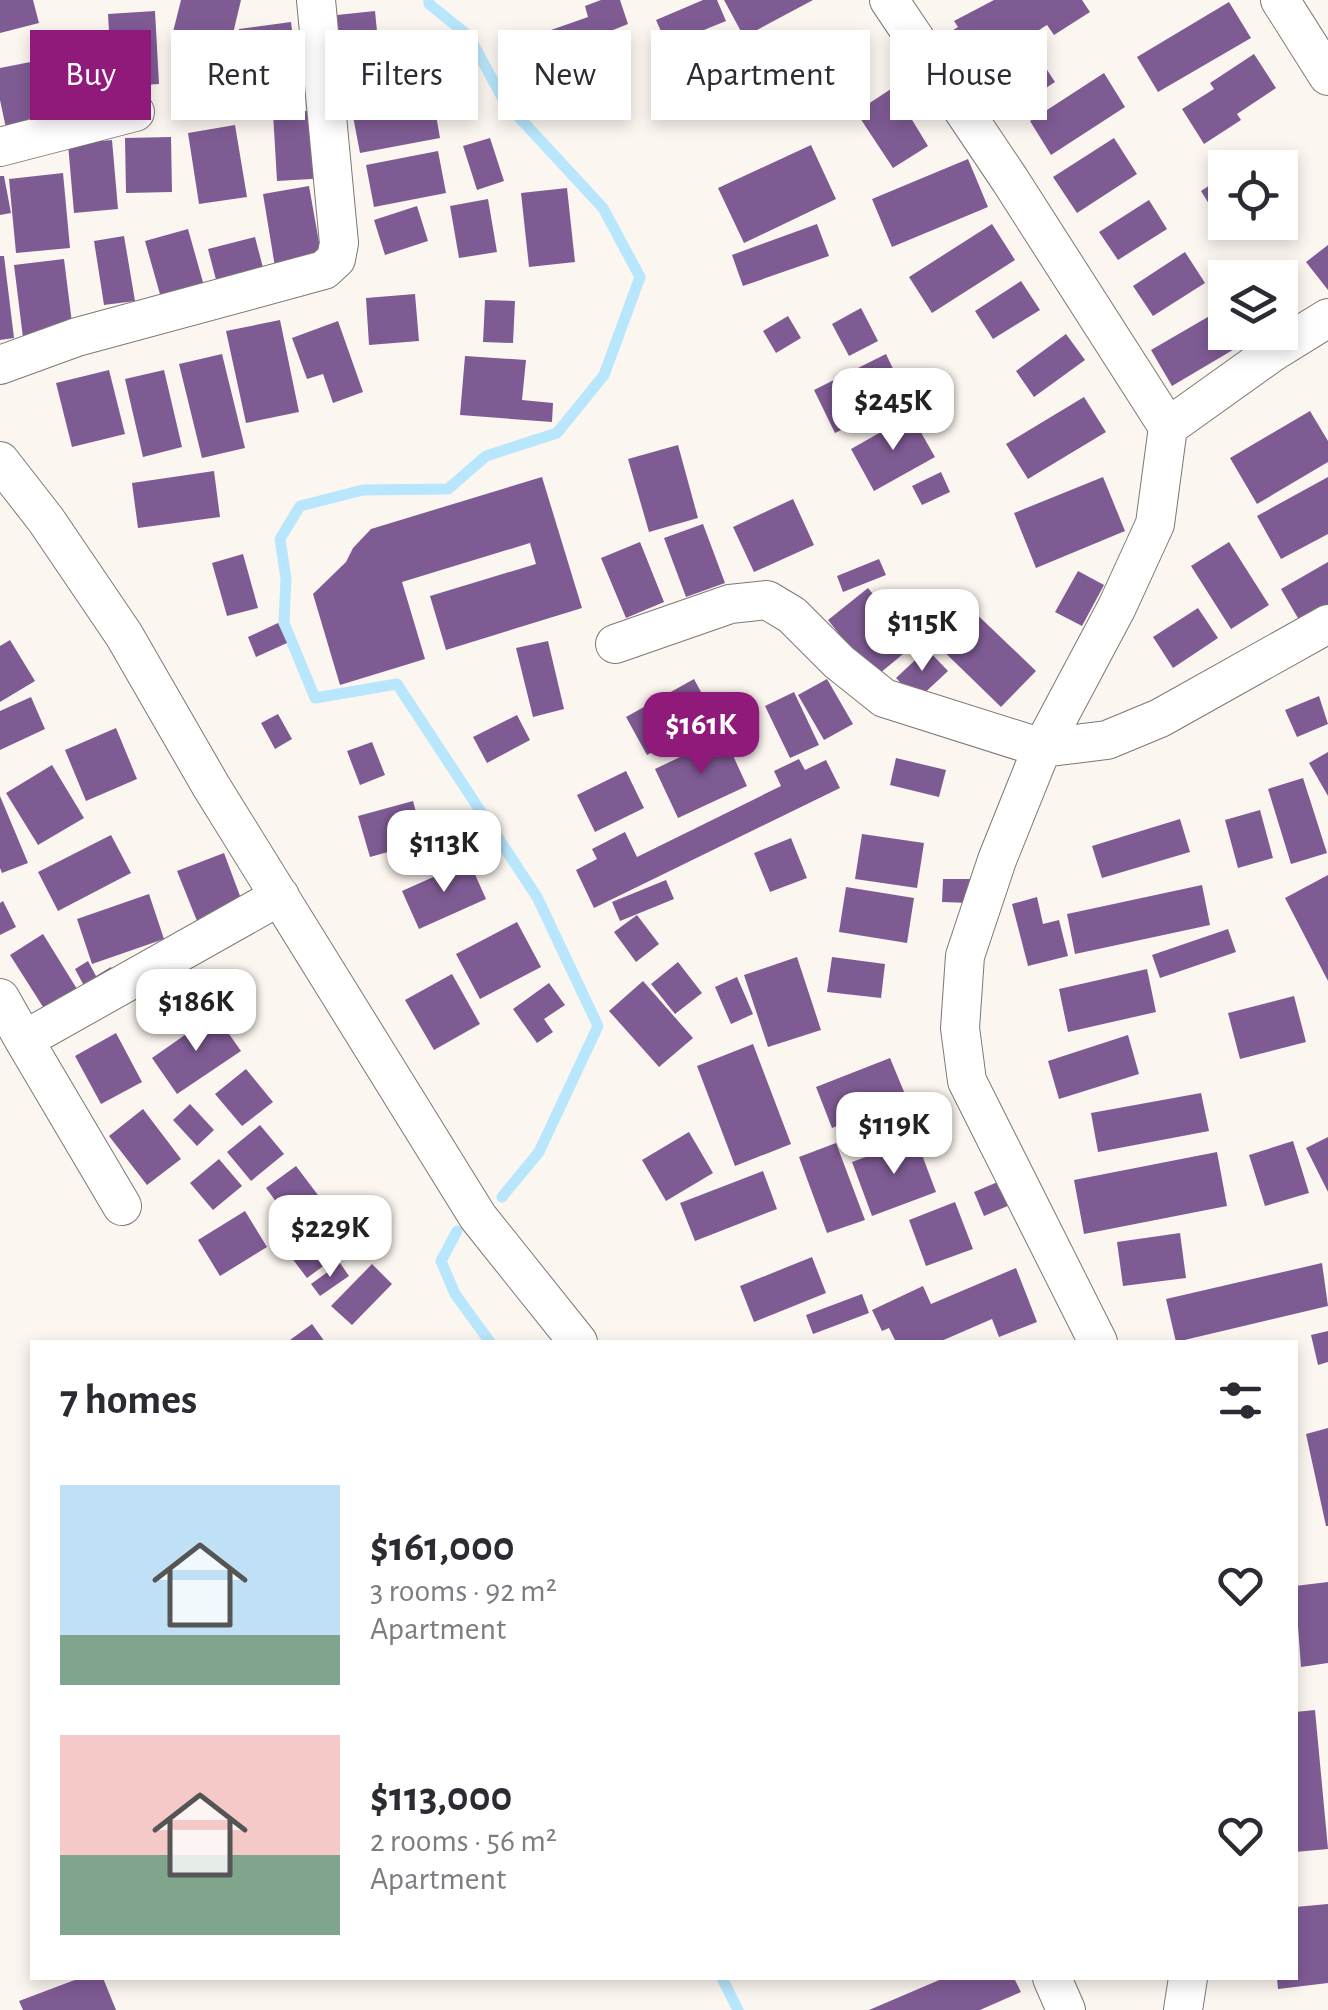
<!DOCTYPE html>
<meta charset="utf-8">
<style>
body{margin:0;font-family:"Alegreya Sans",sans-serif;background:#f7f7f7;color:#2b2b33;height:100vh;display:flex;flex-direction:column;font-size:38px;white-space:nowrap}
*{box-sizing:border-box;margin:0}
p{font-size:32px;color:#7c7c81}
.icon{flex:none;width:55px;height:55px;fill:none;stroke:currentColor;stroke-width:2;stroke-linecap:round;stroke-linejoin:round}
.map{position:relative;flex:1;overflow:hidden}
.panel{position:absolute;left:30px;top:1340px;width:1268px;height:640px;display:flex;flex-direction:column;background:#fff;border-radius:0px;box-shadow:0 5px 15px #0003}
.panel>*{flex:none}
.hud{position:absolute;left:30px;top:30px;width:1270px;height:90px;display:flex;gap:20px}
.fabs{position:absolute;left:1208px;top:150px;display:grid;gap:20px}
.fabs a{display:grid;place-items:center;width:90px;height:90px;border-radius:0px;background:#fff;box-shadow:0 5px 15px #0003;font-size:50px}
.price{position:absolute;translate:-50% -85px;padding:0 22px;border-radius:20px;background:#fff;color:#222;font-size:32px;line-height:65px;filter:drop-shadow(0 2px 5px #0008)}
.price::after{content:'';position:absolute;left:50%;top:60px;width:30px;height:22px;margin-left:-15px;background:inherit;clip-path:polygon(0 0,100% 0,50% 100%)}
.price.active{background:#8f1a7a;color:#fff}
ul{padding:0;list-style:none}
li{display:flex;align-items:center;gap:30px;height:250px;padding:0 30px}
li span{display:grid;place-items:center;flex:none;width:280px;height:200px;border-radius:0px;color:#555}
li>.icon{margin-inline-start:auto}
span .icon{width:120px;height:120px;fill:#fffc;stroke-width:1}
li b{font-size:42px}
h2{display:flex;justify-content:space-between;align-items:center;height:120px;padding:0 30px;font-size:42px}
.pill{padding:0 35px;border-radius:0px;background:#fff;box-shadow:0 5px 15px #0003;font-size:35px;line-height:90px}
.pill.active{background:#8f1a7a;color:#fff}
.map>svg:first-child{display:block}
</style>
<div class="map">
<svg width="1328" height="2010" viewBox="0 0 1328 2010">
<rect width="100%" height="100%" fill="#fcf6f0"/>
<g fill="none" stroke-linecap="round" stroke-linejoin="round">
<path stroke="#b8e6fd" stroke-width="11" d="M429,0V4L469,36L504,101L603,208L640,277L604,375L557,433L486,456L448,489L363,490L300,506L280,539L286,579L284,623L315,698L397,684L537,897L598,1026L539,1152L502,1197
M457,1231L441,1261L455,1294L490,1342
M722,1978L738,2010"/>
</g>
<path fill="#7f5b94" d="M0,0H33L39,23L0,33Z
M181,0H241L230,46L173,32Z
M601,0H620L628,24L603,34L605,41L561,58L551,30L588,17L585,6Z
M703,0H717L726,21L667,45L656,20Z
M724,0H813L744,37Z
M994,0H1082L1090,12L1054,35L1047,25L994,58L989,50L962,68L942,37L958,27L954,21Z
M1229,2L1251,38L1158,92L1137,57Z
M155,11L159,84L112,87L108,14Z
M375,11L381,72L343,76L337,15Z
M291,22L300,96L249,103L239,29Z
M434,34L444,63L411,75L401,45Z
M1036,53L1055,82L1014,109L995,80Z
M1254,54L1276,88L1237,114L1241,120L1204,144L1182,109L1214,89L1210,83Z
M61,56L74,120L7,133L0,100V68Z
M1104,73L1125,107L1051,155L1030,121Z
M429,75L440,138L360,153L348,90Z
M897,85L911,107L906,110L928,146L893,168L856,112Z
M618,89L625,102L605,113L598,101Z
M323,110L328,178L277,181L273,113Z
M235,125L247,197L199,204L188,133Z
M171,137L172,192L126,193L125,138Z
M490,138L504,181L477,190L463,146Z
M1114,138L1137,174L1077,213L1053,177Z
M112,140L118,209L74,213L68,144Z
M811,145L836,199L744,243L718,188Z
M438,151L446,193L374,207L366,165Z
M968,159L988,207L892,247L872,199Z
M63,173L70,248L16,253L9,179Z
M1225,175V216L1219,220L1201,191Z
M0,176H4L11,213L0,215Z
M309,186L322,259L275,267L263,194Z
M567,188L575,262L529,267L521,193Z
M488,199L497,252L459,258L450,206Z
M1149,200L1167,229L1118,260L1099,232Z
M417,206L428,241L385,255L374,220Z
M817,224L829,256L743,286L732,255Z
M992,224L1015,260L932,313L909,277Z
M188,229L206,293L163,305L145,241Z
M124,236L135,301L104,305L94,241Z
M255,237L267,283L220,295L208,249Z
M1328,245V290L1306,262Z
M1185,252L1205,283L1153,316L1133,286Z
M0,256H4L14,338L0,340Z
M64,259L73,331L23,338L14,265Z
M1021,281L1040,310L993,339L975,311Z
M415,294L419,341L369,345L366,298Z
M485,300L515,301L513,343L483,342Z
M1225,307V332H1250L1253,338L1172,386L1151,350Z
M861,308L878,341L849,356L832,324Z
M788,316L801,338L776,353L763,331Z
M280,320L299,412L246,423L226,331Z
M338,321L363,392L333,403L323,374L307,379L292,338Z
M1066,334L1085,360L1034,397L1016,371Z
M222,354L245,448L202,458L179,364Z
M886,354L907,398L835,433L814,390Z
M465,356L526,360L522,400L553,403L552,422L460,415Z
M109,370L125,434L72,447L56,383Z
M164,370L182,447L143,457L125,379Z
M1084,397L1106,432L1028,479L1006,444Z
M1310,411L1328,441V462L1257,504L1230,458Z
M911,415L935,457L874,491L851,449Z
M678,445L698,518L649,532L628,459Z
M214,471L220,517L138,528L132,483Z
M941,472L950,492L922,505L912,486Z
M542,477L582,608L446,650L430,596L536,564L530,543L402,582L425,659L340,685L313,594L346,562L353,548L371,529Z
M1103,477L1125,531L1036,568L1014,513Z
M1328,477V534L1281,559L1257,516Z
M793,499L814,545L754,572L733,527Z
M703,524L725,583L686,597L664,538Z
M640,542L664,602L626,618L601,558Z
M1229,542L1269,605L1231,629L1191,566Z
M243,554L258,608L227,616L212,563Z
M879,559L886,575L843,592L837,576Z
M1328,562V610L1302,625L1281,589Z
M1078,571L1104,585L1082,626L1055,612Z
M868,588L914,645L874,678L828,620Z
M966,604L1036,671L1001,707L931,639Z
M1198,608L1218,638L1173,668L1153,637Z
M278,623L287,643L256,657L248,637Z
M10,640L35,681L0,702V646Z
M548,641L564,709L533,717L516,648Z
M927,649L948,671L917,700L896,678Z
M694,679L715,718L647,755L626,717Z
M827,679L853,724L824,740L798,695Z
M794,692L819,745L790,758L765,706Z
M1319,696L1328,724L1297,737L1285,710Z
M31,697L45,729L0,750V711Z
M278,714L292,739L275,749L261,723Z
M517,715L530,740L487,763L473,737Z
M116,728L137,779L86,801L65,750Z
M724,736L747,786L678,818L655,769Z
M372,742L385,775L360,785L347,751Z
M1328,752V796L1309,763Z
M896,758L946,770L939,797L890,785Z
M799,759L805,770L826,760L840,788L594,908L576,870L597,859L592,849L625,832L637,857L781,786L774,771Z
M52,765L84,818L38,845L6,793Z
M626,771L644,808L595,832L577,795Z
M1303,778L1327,853L1291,864L1268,789Z
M0,796L28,863L2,873L0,868Z
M413,801L424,842L370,857L358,816Z
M1260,810L1273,858L1238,868L1225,820Z
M1180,819L1190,852L1102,878L1092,846Z
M862,834L924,843L917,888L855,879Z
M111,835L131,873L58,911L38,872Z
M791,838L807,878L770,892L754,853Z
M224,853L243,904L197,921L177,871Z
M469,861L486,899L419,929L402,891Z
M1328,875V981L1285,898Z
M943,879H971V903L942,902Z
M666,880L674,899L620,921L612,902Z
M1202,885L1210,925L1075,954L1067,914Z
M846,887L914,898L907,943L839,932Z
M149,894L164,939L92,964L77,919Z
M1037,897L1043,924L1059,920L1068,956L1028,966L1012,904Z
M3,901L16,927L0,935V903Z
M637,915L659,944L636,962L614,932Z
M517,922L541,967L480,999L456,954Z
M1228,929L1236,952L1160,978L1152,955Z
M43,934L77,989L45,1010L10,955Z
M797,957L821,1030L768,1047L744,975Z
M832,957L885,964L881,998L827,992Z
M88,961L96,976L111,967L119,981L90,997L75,969Z
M678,962L702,993L675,1014L651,984Z
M1147,969L1156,1012L1068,1032L1059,989Z
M452,974L480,1024L434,1050L405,1000Z
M737,977L753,1014L731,1024L715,987Z
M643,981L693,1038L659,1067L609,1011Z
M549,983L565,1005L544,1019L553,1032L537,1043L513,1009Z
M1294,996L1306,1042L1240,1059L1228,1013Z
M215,1014L241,1051L177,1094L152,1058Z
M116,1033L142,1082L101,1104L75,1056Z
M1128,1035L1139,1074L1059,1099L1048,1061Z
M753,1044L791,1144L735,1166L697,1066Z
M890,1058L907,1099L832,1128L816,1087Z
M246,1069L273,1102L242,1126L215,1094Z
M1201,1093L1209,1131L1098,1152L1091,1113Z
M190,1104L214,1130L197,1146L173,1120Z
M143,1109L181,1159L147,1185L109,1136Z
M260,1125L284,1154L251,1181L227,1152Z
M689,1132L713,1173L666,1201L642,1160Z
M1328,1137V1192L1306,1148Z
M916,1139L936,1192L872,1216L852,1162Z
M1293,1141L1309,1193L1265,1206L1249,1155Z
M836,1143L865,1220L827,1233L799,1157Z
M1217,1152L1227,1206L1084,1234L1074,1180Z
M219,1159L242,1186L213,1210L190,1183Z
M296,1166L330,1211L299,1233L266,1188Z
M763,1171L777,1209L695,1241L680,1203Z
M1000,1181L1010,1205L984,1216L974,1192Z
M955,1202L973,1249L926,1266L909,1220Z
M245,1211L267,1247L220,1276L198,1240Z
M1180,1233L1186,1278L1123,1286L1117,1242Z
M321,1234L337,1256L307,1278L291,1257Z
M812,1257L826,1293L754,1322L740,1286Z
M340,1263L349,1276L320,1296L311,1284Z
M1322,1263L1328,1306L1176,1342L1166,1299Z
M372,1264L392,1284L352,1325L331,1306Z
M1016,1268L1037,1322L999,1337L992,1319L939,1342H896L889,1328L882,1331L872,1310L923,1286L931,1304Z
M862,1294L869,1313L813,1334L806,1315Z
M312,1324L325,1342H292L290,1340Z
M1328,1331V1362L1318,1365L1311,1335Z
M1328,1428V1526H1326L1306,1434Z
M1328,1582V1663L1301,1667L1295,1586Z
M1315,1710L1328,1849L1295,1852V1712Z
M1328,1904V1983L1278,1989L1277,1978H1295V1907Z
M80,1978H103L116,2010H23L19,2001Z
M944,1978H1014L1021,1992L980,2010H869Z"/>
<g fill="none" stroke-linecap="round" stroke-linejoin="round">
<defs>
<path id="minor" d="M889,0L1010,180L1168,427L1155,524L1117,607L1042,748L997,860L965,956L960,1028L967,1081L1098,1342
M1280,0L1328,76
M0,147L135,112
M0,365L77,337L324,270L336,259L339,243L316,0
M1168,427L1273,352L1328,318
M0,461L46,520L124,635L211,786L478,1217L578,1342
M615,644L730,604L767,600L792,615L839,662L884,698L1042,748L1107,740L1160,718L1328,624
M0,998L24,1040
M122,1206L24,1040L280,896
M1052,1978L1066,2010
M1183,2010L1188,1978"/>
</defs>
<use href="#minor" stroke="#7d7874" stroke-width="40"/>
<use href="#minor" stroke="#fff" stroke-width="38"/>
</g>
</svg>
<div class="fabs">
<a><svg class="icon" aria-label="locate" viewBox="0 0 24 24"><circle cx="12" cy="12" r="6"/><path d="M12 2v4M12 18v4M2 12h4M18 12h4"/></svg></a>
<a><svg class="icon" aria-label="layers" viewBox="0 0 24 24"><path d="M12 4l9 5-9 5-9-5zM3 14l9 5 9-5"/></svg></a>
</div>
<b class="price" style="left:893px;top:453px">$245K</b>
<b class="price" style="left:922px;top:674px">$115K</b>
<b class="price active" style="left:701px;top:777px">$161K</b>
<b class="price" style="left:444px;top:895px">$113K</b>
<b class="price" style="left:196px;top:1054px">$186K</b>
<b class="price" style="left:894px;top:1177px">$119K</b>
<b class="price" style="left:330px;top:1280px">$229K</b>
<div class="hud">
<a class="pill active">Buy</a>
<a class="pill">Rent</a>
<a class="pill">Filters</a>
<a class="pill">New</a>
<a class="pill">Apartment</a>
<a class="pill">House</a>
</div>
<section class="panel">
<h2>7 homes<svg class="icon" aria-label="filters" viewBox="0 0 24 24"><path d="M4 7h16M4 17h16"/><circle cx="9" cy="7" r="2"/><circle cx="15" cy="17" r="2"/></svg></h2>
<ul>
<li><span style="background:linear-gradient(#bfe0f5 75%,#7fa58c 0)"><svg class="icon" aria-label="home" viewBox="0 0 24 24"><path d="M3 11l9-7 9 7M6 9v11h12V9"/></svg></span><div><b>$161,000</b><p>3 rooms · 92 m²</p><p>Apartment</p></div><svg class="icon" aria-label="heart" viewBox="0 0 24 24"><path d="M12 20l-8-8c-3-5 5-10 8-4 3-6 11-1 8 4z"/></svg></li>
<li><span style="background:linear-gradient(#f6c9c9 60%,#7fa58c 0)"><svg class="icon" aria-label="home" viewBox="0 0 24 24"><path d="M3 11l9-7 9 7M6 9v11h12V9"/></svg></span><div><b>$113,000</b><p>2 rooms · 56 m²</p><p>Apartment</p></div><svg class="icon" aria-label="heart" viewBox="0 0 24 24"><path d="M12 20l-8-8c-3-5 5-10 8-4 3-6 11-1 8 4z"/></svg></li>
</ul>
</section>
</div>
